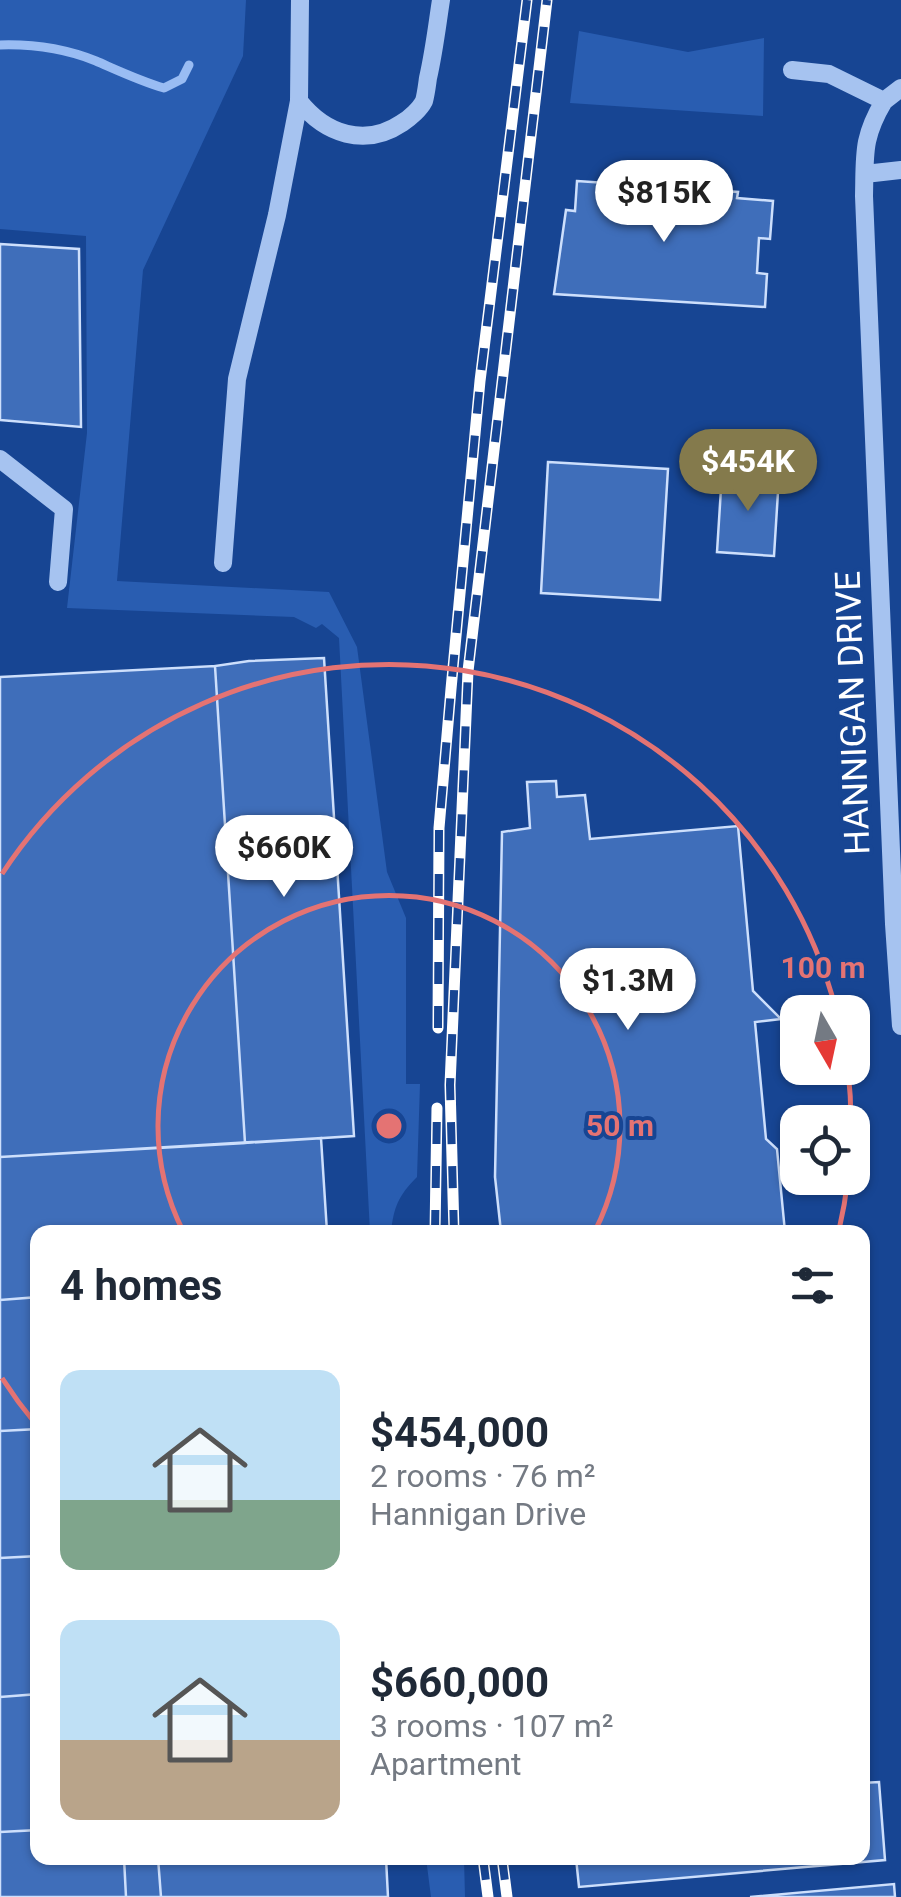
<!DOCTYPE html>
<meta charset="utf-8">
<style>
body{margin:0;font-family:Roboto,sans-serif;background:#f6f6f7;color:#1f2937;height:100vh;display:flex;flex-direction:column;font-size:38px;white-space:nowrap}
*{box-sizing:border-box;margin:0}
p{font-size:32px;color:#747a83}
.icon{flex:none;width:55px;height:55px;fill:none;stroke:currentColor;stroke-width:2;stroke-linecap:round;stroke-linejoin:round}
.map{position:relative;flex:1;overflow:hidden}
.details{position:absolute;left:30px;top:1225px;width:840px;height:640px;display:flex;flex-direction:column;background:#fff;border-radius:20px;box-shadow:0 2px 8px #0004}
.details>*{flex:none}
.needle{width:65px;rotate:171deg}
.fabs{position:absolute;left:780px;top:995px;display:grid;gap:20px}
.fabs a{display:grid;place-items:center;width:90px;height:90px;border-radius:20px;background:#fff;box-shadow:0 2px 8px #0004;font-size:50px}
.price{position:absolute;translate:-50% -85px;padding:0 22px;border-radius:35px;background:#fff;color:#222;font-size:32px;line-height:65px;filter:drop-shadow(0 2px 5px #0008)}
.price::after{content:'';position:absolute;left:50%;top:60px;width:30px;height:22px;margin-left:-15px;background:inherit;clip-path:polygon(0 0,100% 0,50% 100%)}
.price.current{background:#847a4c;color:#fff}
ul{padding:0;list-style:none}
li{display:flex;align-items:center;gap:30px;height:250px;padding:0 30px}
li span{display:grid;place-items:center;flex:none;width:280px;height:200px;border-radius:20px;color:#555}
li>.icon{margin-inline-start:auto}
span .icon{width:120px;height:120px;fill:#fffc;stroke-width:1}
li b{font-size:42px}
h2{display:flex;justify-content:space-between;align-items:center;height:120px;padding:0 30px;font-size:42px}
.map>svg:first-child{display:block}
</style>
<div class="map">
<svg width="901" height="1897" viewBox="0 0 901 1897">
<rect width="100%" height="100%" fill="#174593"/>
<path fill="#295db1" d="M0,0H246L243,56L143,270L117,581L329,592L357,647L387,872L406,918V1084H420L417,1177C398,1196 394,1207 391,1232H370L339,638L322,624L316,628L294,617L67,608L87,433L86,236L0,229Z
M579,31L688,52L764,38L763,116L570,103Z
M426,1858H464L465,1897H431Z"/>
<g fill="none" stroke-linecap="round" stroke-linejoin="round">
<path stroke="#99bcf3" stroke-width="9" d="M0,45C32,44 66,49 96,61C119,71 140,81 164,88L182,79L189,65"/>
</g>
<path fill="#3f6eba" stroke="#cddffc" stroke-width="2.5" d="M577,181L738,192L737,198L773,201L770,239L759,238L757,273L767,274L765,307L554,294L566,210L575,211Z
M0,244L79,249L81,427L0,420Z
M548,462L668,469L660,600L541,593Z
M722,473L779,476L774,556L717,552Z
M324,658L354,1136L245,1143L215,666L249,661Z
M215,666L245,1143L0,1157V677Z
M556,781L557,797L585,795L590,839L738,826L753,991L781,1019L755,1022L766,1139L777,1149L785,1232H501L495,1177L502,832L530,828L527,782Z
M321,1138L327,1232H38V1297L0,1300V1157Z
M38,1297V1429L0,1431V1300Z
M38,1429V1556L0,1558V1431Z
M38,1556V1694L0,1697V1558Z
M862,1656L867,1708H862Z
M38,1694V1830L0,1832V1697Z
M879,1782L885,1860L579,1887L576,1858H862V1783Z
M38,1830V1858H124L126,1897H0V1832Z
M124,1858H158L161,1897H126Z
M158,1858H386L388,1897H161Z
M894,1884L895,1897H750Z"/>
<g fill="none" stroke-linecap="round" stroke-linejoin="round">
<path stroke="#a6c3f0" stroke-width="18" d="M792,70L829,74L884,101L901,88
M299,101C325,134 365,148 402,123C410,118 420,109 424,101C426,94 427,85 428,78C434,52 437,26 441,0
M884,101C862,138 865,154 864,196L894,924L901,1026
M865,174L901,170
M0,459L64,509L58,582
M223,563L237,379L277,215L299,101L300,0"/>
<defs>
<path id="rail" d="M438,1028L439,828L451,689L480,381L527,0
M435,1232L437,1108
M454,1232L450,1085L468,671L547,0
M483,1858L488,1897
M502,1858L507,1897"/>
</defs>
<use href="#rail" stroke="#fff" stroke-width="11"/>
<use href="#rail" stroke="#174593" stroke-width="8" stroke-dasharray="22" stroke-linecap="butt"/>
</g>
<g fill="none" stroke="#e47373" stroke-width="5">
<path d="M183 1231A231 231 0 1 1 595 1231"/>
<path d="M848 1178A462 462 0 0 1 839 1230M35 1423A462 462 0 0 1 2 1378M2 874A462 462 0 0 1 836 1010M848 1070A462 462 0 0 1 851 1122"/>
</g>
<g text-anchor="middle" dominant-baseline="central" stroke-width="8" stroke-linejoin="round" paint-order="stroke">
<g font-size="35" fill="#fff" stroke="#174593">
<text transform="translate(853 713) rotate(-92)">HANNIGAN DRIVE</text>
</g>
</g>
<circle cx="389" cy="1126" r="15" fill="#e47373" stroke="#174593" stroke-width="5"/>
<g font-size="30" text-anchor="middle" font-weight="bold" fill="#e47373" stroke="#174593" stroke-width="8" stroke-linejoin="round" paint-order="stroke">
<text x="823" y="978">100 m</text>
<text x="620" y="1136">50 m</text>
</g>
</svg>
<div class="fabs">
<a><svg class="needle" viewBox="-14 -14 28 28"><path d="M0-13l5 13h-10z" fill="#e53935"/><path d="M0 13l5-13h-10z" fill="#747a83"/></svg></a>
<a><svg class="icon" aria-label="locate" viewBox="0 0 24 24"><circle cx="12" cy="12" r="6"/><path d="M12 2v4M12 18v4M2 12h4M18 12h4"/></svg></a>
</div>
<b class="price" style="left:664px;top:245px">$815K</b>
<b class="price current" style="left:748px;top:514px">$454K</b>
<b class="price" style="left:284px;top:900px">$660K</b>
<b class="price" style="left:628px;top:1033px">$1.3M</b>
<section class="details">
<h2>4 homes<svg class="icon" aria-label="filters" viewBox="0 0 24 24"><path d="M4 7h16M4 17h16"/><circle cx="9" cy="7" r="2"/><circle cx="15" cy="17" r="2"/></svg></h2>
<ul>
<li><span style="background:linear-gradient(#bfe0f5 65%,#7fa58c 0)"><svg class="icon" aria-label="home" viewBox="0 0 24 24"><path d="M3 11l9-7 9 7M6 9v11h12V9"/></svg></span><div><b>$454,000</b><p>2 rooms · 76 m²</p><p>Hannigan Drive</p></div></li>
<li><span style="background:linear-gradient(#bfe0f5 60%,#b9a48a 0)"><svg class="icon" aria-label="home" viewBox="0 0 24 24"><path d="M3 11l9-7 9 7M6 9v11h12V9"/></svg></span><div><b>$660,000</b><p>3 rooms · 107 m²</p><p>Apartment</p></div></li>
</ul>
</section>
</div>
